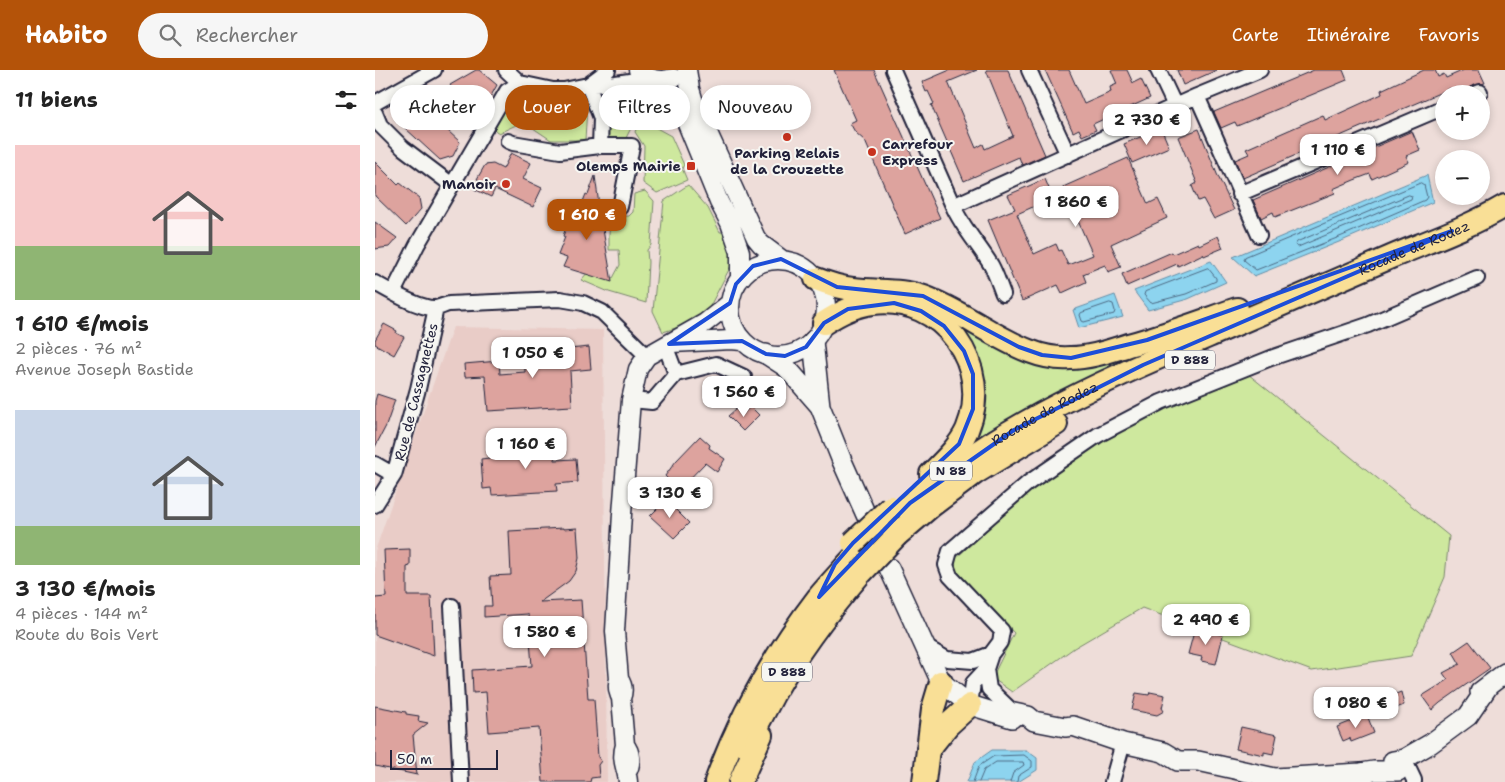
<!DOCTYPE html>
<html lang="fr">
<meta charset="utf-8">
<style>
body{margin:0;font-family:"Shantell Sans",sans-serif;background:#f6f6f6;color:#222;height:100vh;display:flex;flex-direction:column;font-size:19px;white-space:nowrap}
*{box-sizing:border-box;margin:0}
p{font-size:16px;color:#767676}
.icon{flex:none;width:28px;height:28px;fill:none;stroke:currentColor;stroke-width:2;stroke-linecap:round;stroke-linejoin:round}
.map{position:relative;flex:1;overflow:hidden}
.side{display:flex;flex-direction:column;background:#fff;width:375px}
.side>*{flex:none}
.hud{position:absolute;left:15px;top:15px;width:475px;height:45px;display:flex;gap:10px}
.fabs{position:absolute;left:1060px;top:15px;display:grid;gap:10px}
.fabs a{display:grid;place-items:center;width:55px;height:55px;border-radius:50%;background:#fff;box-shadow:0 2px 8px #0003;font-size:25px}
.scale{position:absolute;left:15px;bottom:12px;width:108px;box-sizing:border-box;padding-left:5px;border:2px solid #22223b;border-top:0;font-size:14px;line-height:18px;white-space:nowrap;color:#22223b;-webkit-text-stroke:4px #f6f6f2;paint-order:stroke}
.price{position:absolute;translate:-50% -42px;padding:0 11px;border-radius:10px;background:#fff;color:#222;font-size:16px;line-height:32px;filter:drop-shadow(0 1px 2px #0008)}
.price::after{content:'';position:absolute;left:50%;top:30px;width:15px;height:11px;margin-left:-8px;background:inherit;clip-path:polygon(0 0,100% 0,50% 100%)}
.price.active{background:#b45309;color:#fff}
ul{padding:0;list-style:none}
li{display:grid;align-content:center;gap:10px;height:265px;padding:0 15px}
li span{display:grid;place-items:center;height:155px;border-radius:0px;color:#555}
li>.icon{margin-inline-start:auto}
span .icon{width:90px;height:90px;fill:#fffc;stroke-width:1}
li b{font-size:21px}
h2{display:flex;justify-content:space-between;align-items:center;height:60px;padding:0 15px;font-size:21px}
.chip{padding:0 18px;border-radius:22px;background:#fff;box-shadow:0 2px 8px #0003;font-size:18px;line-height:45px}
.chip.active{background:#b45309;color:#fff}
header{display:flex;align-items:center;gap:30px;box-sizing:border-box;height:70px;padding:0 25px;background:#b45309;color:#fff}
header strong{font-size:24px}
nav{display:flex;gap:28px;margin-inline-start:auto;font-size:18px}
.search{width:350px;height:45px;background:#f6f6f6;display:flex;align-items:center;gap:12px;box-sizing:border-box;padding:0 18px;border-radius:28px;color:#767676;font-size:19px}
main{display:flex;flex:1;min-height:0}
.map>svg:first-child{display:block}
</style>
<header>
<strong>Habito</strong>
<div class="search"><svg class="icon" aria-label="search" viewBox="0 0 24 24"><circle cx="10" cy="10" r="6"/><path d="M15 15l6 6"/></svg>Rechercher</div>
<nav><a>Carte</a><a>Itinéraire</a><a>Favoris</a></nav>
</header>
<main>
<section class="side">
<h2>11 biens<svg class="icon" aria-label="filters" viewBox="0 0 24 24"><path d="M4 7h16M4 17h16"/><circle cx="9" cy="7" r="2"/><circle cx="15" cy="17" r="2"/></svg></h2>
<ul>
<li><span style="background:linear-gradient(#f6c9c9 65%,#8fb573 0)"><svg class="icon" aria-label="home" viewBox="0 0 24 24"><path d="M3 11l9-7 9 7M6 9v11h12V9"/></svg></span><div><b>1 610 €/mois</b><p>2 pièces · 76 m²</p><p>Avenue Joseph Bastide</p></div></li>
<li><span style="background:linear-gradient(#c9d6e8 75%,#8fb573 0)"><svg class="icon" aria-label="home" viewBox="0 0 24 24"><path d="M3 11l9-7 9 7M6 9v11h12V9"/></svg></span><div><b>3 130 €/mois</b><p>4 pièces · 144 m²</p><p>Route du Bois Vert</p></div></li>
</ul>
</section>
<div class="map">
<svg width="1130" height="712" viewBox="0 0 1130 712">
<rect width="100%" height="100%" fill="#eeddd9"/>
<filter id="ink" filterUnits="userSpaceOnUse"><feTurbulence type="fractalNoise" baseFrequency=".02" numOctaves="2"/><feDisplacementMap in="SourceGraphic" scale="10" xChannelSelector="R" yChannelSelector="G"/><feConvolveMatrix kernelMatrix="1 2 1 2 8 2 1 2 1" color-interpolation-filters="sRGB"/></filter>
<g filter="url(#ink)">
<path fill="#e9ccc7" d="M78,257L228,260L232,712H0V481Z"/>
<path fill="#cee89e" stroke="#78856c" d="M259,12L275,16L292,45L277,48L257,43V56L249,72L234,70L227,41L225,22Z
M149,23L178,32L206,30L212,37L210,70H176L158,58L141,55L124,63L118,59L136,28Z
M265,49L296,66L309,95L307,98L312,110L282,123L268,113L269,76L260,62Z
M313,115L333,138L345,162H351L360,188L333,240L304,257L288,262L278,241L289,131Z
M270,121L279,131L276,175L272,180L273,192L271,233L234,222L206,210L215,200L238,208L245,195L244,180H234V164L236,147L254,146L258,142L259,124Z
M572,245L636,281L763,282V285L595,374L599,362Z
M873,304L1074,466L1070,507L1036,586L937,601L767,538L699,578L637,622L617,608L639,563L580,500L581,488L654,422L715,379L781,340Z"/>
<path fill="#8dd4ef" stroke="#628da7" d="M1052,105L1058,132L969,170L879,206L858,187Z
M836,191L851,212L813,229L773,240L759,221Z
M740,225L748,247L704,258L698,240Z
M617,680H651L662,688V700L643,712H592L600,692Z"/>
<g fill="none" stroke-linecap="round" stroke-linejoin="round">
<path stroke="#4d6983" stroke-width="1" d="M1046,113L1049,115L1052,127L1050,130L967,166L881,200L869,190L870,187Z
M1034,125L1037,126L1036,129L923,177L920,175L922,172Z
M833,198L841,208V211L811,224L776,233L769,225L770,222Z
M735,233L738,234L740,241L739,244L709,252L707,251L705,245L706,243Z
M598,712L604,696L619,686L649,685L657,691V697L643,706L642,712
M604,712L609,700L621,692H648L649,695L638,703L635,712"/>
</g>
<path fill="#dda39e" stroke="#22223b" d="M101,0H104L122,15L106,44L84,29L75,15Z
M459,0H499L565,148L530,164L490,71L480,62L475,53L481,50Z
M575,0H602L573,12L601,78L608,74L610,79L638,66L611,0H633L670,85L647,95L644,87L589,111L556,35L559,34L553,21L551,22L547,12Z
M670,0H694L709,34L736,22L735,17L742,14L736,0H752L758,13L766,9L775,28L718,54L721,60L707,66L704,59L698,62Z
M802,0H842L808,15Z
M939,0H968L972,10L862,56L860,52L846,58L839,42Z
M1049,0H1060L1063,7L1069,4L1071,8L1089,0H1104L1110,13L1097,16L1092,20L1085,24H1079L1076,18L868,108L860,90L874,84L871,79L948,45L950,50L1007,24L1006,20Z
M47,37L85,72L78,86L65,90L30,58L34,44Z
M786,58L794,77L757,93L749,74Z
M824,59L842,104L859,140L839,149L828,129L823,131L817,116L822,113L803,67Z
M1037,61L1045,80L1031,86L1034,92L997,109L995,104L979,110L958,119L960,123L900,147L898,142L886,148L878,130Z
M136,83L156,93L148,109L167,118L158,137L120,119L116,127L99,119L104,110L102,109L110,95L118,94L128,99Z
M753,88L773,134L783,129L792,148L736,174L746,197L733,202L730,195L708,204L711,212L687,223L683,215L647,231L613,150L640,139L633,125L670,109L678,128L642,144L659,184L681,174L684,181L686,180L693,195L718,185L688,117Z
M0,92L23,115L25,113L44,128L46,139L31,156L0,126Z
M220,106L225,142L237,212L188,197L192,188L183,185L190,167L188,166L192,155L198,157L211,124L213,125Z
M0,152L22,168L14,177L0,179Z
M843,166L848,178L829,186L828,184L803,196L802,194L752,216L747,204L797,182L798,184L823,173L824,175Z
M9,254L22,261L21,263L29,267L19,285L0,274V270Z
M194,275V279L214,277L216,299L195,301L197,336L113,341L110,306L90,307L89,294L124,291L125,304L150,302L149,276Z
M2,324L20,330L11,356L0,377V331Z
M375,336L384,345L368,361L353,346L361,339L367,345Z
M325,366L335,375L334,378L350,389L342,402L330,393L304,420L290,406L301,391Z
M178,373L180,390L201,389L203,412L181,414L182,421L117,425L116,418L108,419L106,389L114,388V377Z
M291,430L314,453L299,468L275,446Z
M188,458V459L202,458L204,488L201,501L194,511L165,532L206,530L213,629H219L223,687L226,691L223,695L224,707L216,708L215,712H168L164,658L114,662L111,622L98,623L97,600L157,596L153,544L109,547V536H117L115,506L136,505L134,461Z
M35,479V496L32,497V526H56L59,586L0,565V528L11,527L9,480Z
M820,558L848,565L841,594L826,591L827,587L813,584Z
M1094,571L1115,598L1065,633L1057,640L1047,626L1073,610L1068,603L1085,594L1078,582Z
M775,622L790,625L787,638L789,641L782,645L757,640L761,623L774,625Z
M1026,622L1029,635L1006,644L1000,632Z
M0,636L31,642V644L44,646L43,651L53,653L38,665L42,705L0,696Z
M992,645L999,663L976,672L975,668L968,671L962,657Z
M866,657L902,665L898,684L889,682V685L861,679Z"/>
<g fill="none" stroke-linecap="round" stroke-linejoin="round">
<defs>
<path id="minor" d="M131,0L145,13L178,20H189L213,15L234,14L275,8
M518,0L578,136L822,26L885,0
M654,0L693,85
M783,0L800,36
M213,15L226,48L225,76
M213,15L233,0
M1100,24L1105,22
M822,26L884,165
M0,33L59,0
M0,43L5,55L28,78L77,115
M133,71L138,73L185,81L225,76H257L245,137
M864,124L1069,37
M578,136C587,157 604,175 616,195C621,204 624,214 628,224
M0,213C14,221 43,238 59,238C64,238 69,235 74,234L185,229L208,233L227,242L272,286
M18,223L42,175L132,21L145,13
M290,275L301,304
M256,330L277,332L301,304L341,294L369,307
M0,394L19,405
M0,435L19,405L43,319L61,238
M77,536L86,712
M549,576L572,589L598,591L616,584L611,599L614,619L639,643
M616,584L625,572L627,561L575,506L571,495L575,481L653,413L723,365L786,332L896,288L993,255L1102,208
M595,635L598,613L611,599
M1029,689L1039,710V712
M737,712L748,673"/>
<path id="tertiary" d="M263,0C273,10 285,12 298,8
M312,0L315,19L319,32L381,168L386,174L406,189
M287,11L306,39L344,132L355,153L365,182V207
M355 238a48 48 0 1 1 96 0a48 48 0 1 1-96 0Z
M297,273L356,270L367,271
M244,609L240,561L247,444L256,330L263,299L272,286L330,253L355,233
M246,628C249,621 248,615 244,609C242,615 243,622 246,628L250,675
M252,702C257,694 256,682 250,675C245,691 252,698 253,712"/>
<path id="secondary" d="M438,271L445,336L467,391L492,447
M391,284L411,297L445,336
M514,498L566,612L595,635L637,648
M1105,622L1130,603
M626,644L639,643L653,646L659,651L690,657L698,656L748,673L788,682L803,691H823L900,708L986,703L999,701H1023L1029,689
M1018,691L1029,689L1055,674L1093,646L1114,615"/>
<g id="trunk">
<path d="M441,209C454,214 465,218 478,219C502,222 527,219 549,227C587,241 617,267 654,281C667,286 681,289 695,288C716,288 737,280 757,274C793,264 827,251 862,239"/>
<path d="M449,253C464,243 479,235 498,233C567,224 619,296 592,360C584,377 569,391 556,404"/>
<path id="s1" d="M518,450C606,363 724,313 836,265C896,239 956,213 1016,187C1054,171 1094,157 1130,136"/>
<path d="M522,465L556,436L600,403L681,354"/>
<path d="M371,676C380,659 389,642 398,625C422,582 452,542 484,505"/>
<path d="M553,680L573,655L595,635"/>
<path d="M341,712C365,646 400,584 443,528C455,513 469,499 481,485"/>
<path d="M365,712L386,665"/>
<path d="M549,712L558,639L566,612"/>
</g>
</defs>
<use href="#minor" stroke="#22223b" stroke-width="18"/>
<use href="#tertiary" stroke="#22223b" stroke-width="21"/>
<use href="#secondary" stroke="#22223b" stroke-width="22"/>
<use href="#trunk" stroke="#22223b" stroke-width="26"/>
<use href="#minor" stroke="#f6f6f2" stroke-width="14"/>
<use href="#tertiary" stroke="#f6f6f2" stroke-width="18"/>
<use href="#secondary" stroke="#f6f6f2" stroke-width="19"/>
<use href="#trunk" stroke="#f9df96" stroke-width="22"/>
<defs>
<path id="trunk-bridge" d="M478,473L516,437
M486,503L522,465"/>
</defs>
<use href="#trunk-bridge" stroke="#22223b" stroke-width="26" stroke-linecap="butt"/>
<use href="#trunk-bridge" stroke="#f9df96" stroke-width="22"/>
</g>
</g>
<path fill="none" stroke="#1d4ed8" stroke-width="4" stroke-linejoin="round" d="M1077,161L768,295L639,360L535,433L444,527L460,494L478,473L584,374L598,339V304L589,281L569,256L546,241L519,233L473,239L449,253L431,277L410,286L391,284L367,271L294,274L355,233L361,214L378,196L406,189L462,217L548,226L644,277L667,285L696,288L772,270Z"/>
<g fill="#c8321e" stroke="#f6f6f2" stroke-width="2">
<circle cx="412" cy="67" r="5"/>
<circle cx="497" cy="82" r="5"/>
<rect x="311" y="91" width="10" height="10" rx="2.5"/>
<circle cx="131" cy="114" r="5"/>
</g>
<g text-anchor="middle" dominant-baseline="central" stroke-width="4" stroke-linejoin="round" paint-order="stroke">
<g fill="#f6f6f2" stroke="#626272" stroke-width="1">
<rect x="790" y="280.5" width="50" height="19" rx="4"/>
<rect x="555" y="391.5" width="42" height="19" rx="4"/>
<rect x="387" y="592.5" width="50" height="19" rx="4"/>
</g>
<g font-size="12" font-weight="bold" fill="#22223b">
<text x="815" y="290">D 888</text>
<text x="576" y="401">N 88</text>
<text x="412" y="602">D 888</text>
</g>
<g font-size="14" font-weight="bold" fill="#22223b" stroke="#f6f6f2" text-anchor="end">
<text x="507" y="74" text-anchor="start">Carrefour<tspan x="507" dy="16">Express</tspan></text>
<text x="412" y="83" text-anchor="middle">Parking Relais<tspan x="412" dy="16">de la Crouzette</tspan></text>
<text x="306" y="96">Olemps Mairie</text>
<text x="121" y="114">Manoir</text>
</g>
<g font-size="14" fill="#22223b" stroke="#f6f6f2">
<text stroke="none"><textPath href="#s1" startOffset="591">Rocade de Rodez</textPath></text>
<text transform="translate(41 322) rotate(-76)">Rue de Cassagnettes</text>
<text stroke="none"><textPath href="#s1" startOffset="186">Rocade de Rodez</textPath></text>
</g>
</g>
</svg>
<div class="fabs">
<a>+</a>
<a>−</a>
</div>
<div class="scale">50 m</div>
<b class="price" style="left:772px;top:76px">2 730 €</b>
<b class="price" style="left:963px;top:106px">1 110 €</b>
<b class="price" style="left:701px;top:158px">1 860 €</b>
<b class="price active" style="left:212px;top:171px">1 610 €</b>
<b class="price" style="left:158px;top:309px">1 050 €</b>
<b class="price" style="left:369px;top:348px">1 560 €</b>
<b class="price" style="left:151px;top:400px">1 160 €</b>
<b class="price" style="left:295px;top:449px">3 130 €</b>
<b class="price" style="left:831px;top:576px">2 490 €</b>
<b class="price" style="left:170px;top:588px">1 580 €</b>
<b class="price" style="left:981px;top:659px">1 080 €</b>
<div class="hud">
<a class="chip">Acheter</a>
<a class="chip active">Louer</a>
<a class="chip">Filtres</a>
<a class="chip">Nouveau</a>
</div>
</div>
</main>
